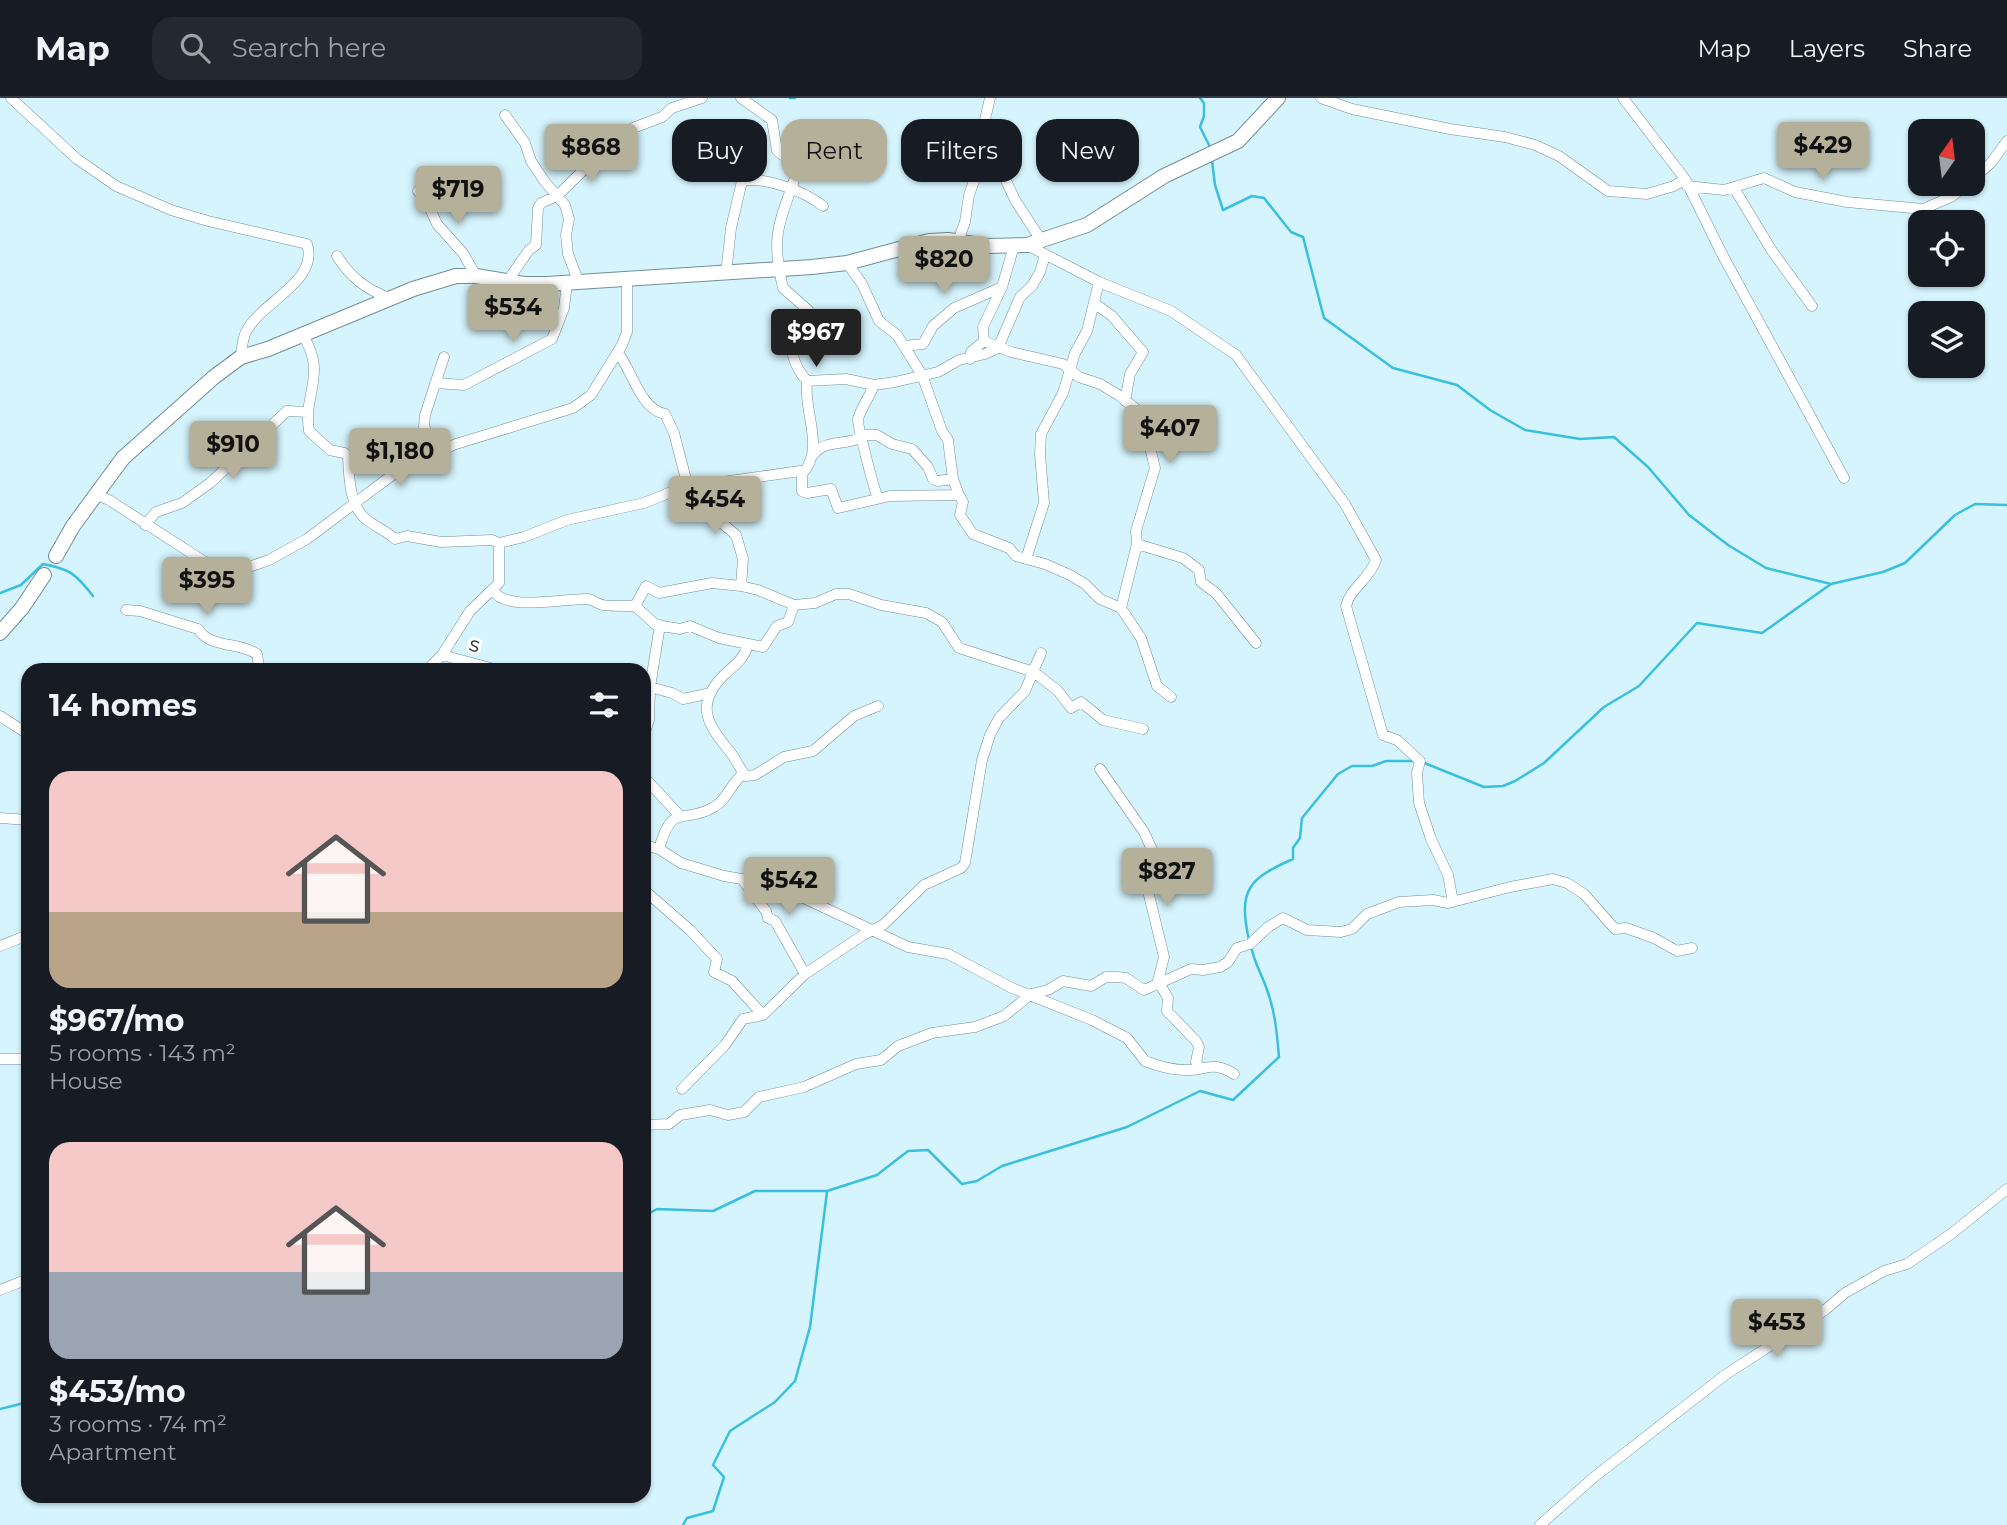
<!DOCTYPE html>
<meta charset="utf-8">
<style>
body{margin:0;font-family:Montserrat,sans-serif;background:#242831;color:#f1f3f6;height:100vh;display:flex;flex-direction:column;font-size:26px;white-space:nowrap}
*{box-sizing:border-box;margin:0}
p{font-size:23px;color:#9ea1a6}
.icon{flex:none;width:38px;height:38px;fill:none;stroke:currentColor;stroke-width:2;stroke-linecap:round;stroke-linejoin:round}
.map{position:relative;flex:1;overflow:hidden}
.side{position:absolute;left:21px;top:565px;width:630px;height:840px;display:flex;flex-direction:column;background:#171b24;border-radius:21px;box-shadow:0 2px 5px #0004}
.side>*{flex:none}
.banner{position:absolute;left:672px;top:21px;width:665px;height:63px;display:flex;gap:14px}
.needle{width:46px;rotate:14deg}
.tools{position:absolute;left:1908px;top:21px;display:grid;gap:14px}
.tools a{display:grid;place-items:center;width:77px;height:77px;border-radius:14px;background:#171b24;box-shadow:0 2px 5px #0004;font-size:35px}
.price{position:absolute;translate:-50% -60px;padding:0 16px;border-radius:7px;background:#b4b09a;color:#111;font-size:23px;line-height:46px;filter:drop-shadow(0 2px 4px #0008)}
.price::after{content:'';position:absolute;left:50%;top:42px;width:21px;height:16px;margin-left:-10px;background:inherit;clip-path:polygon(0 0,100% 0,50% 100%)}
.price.current{background:#222;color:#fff}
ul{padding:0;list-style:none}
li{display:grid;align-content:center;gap:14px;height:371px;padding:0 28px}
li span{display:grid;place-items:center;height:217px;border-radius:21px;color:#555}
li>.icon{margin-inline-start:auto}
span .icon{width:126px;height:126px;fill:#fffc;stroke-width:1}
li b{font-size:30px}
h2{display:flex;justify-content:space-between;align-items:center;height:84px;padding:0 28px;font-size:30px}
.chip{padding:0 24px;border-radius:21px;background:#171b24;box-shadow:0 2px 5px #0004;font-size:24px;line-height:63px}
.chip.current{background:#b4b09a;color:#111}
header{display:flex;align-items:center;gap:42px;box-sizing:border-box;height:98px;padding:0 35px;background:#171b24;border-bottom:2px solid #363941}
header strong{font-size:33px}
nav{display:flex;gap:38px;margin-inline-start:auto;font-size:24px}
.search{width:490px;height:63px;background:#242831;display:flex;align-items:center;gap:18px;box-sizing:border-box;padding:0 24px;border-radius:21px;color:#9ea1a6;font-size:26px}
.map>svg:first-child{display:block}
</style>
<header>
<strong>Map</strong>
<div class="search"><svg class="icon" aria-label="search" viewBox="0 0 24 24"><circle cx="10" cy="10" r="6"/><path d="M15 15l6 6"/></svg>Search here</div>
<nav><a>Map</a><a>Layers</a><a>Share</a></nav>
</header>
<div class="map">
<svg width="2007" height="1427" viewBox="0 0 2007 1427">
<rect width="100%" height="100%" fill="#d6f4fd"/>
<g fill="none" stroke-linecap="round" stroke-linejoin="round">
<path stroke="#39c0df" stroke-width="2.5" d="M790,0H795
M1200,0L1204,5V18L1200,29L1210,49
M1212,63L1215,87L1223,112L1252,98L1264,100L1291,134L1303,139L1324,220L1393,270L1457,287L1490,312L1525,332L1580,341L1614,339L1648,369L1689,417L1728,447L1766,470L1831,486
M0,495L21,487L43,466C70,471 76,476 93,498
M1422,664L1484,689L1503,688L1515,683L1544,665L1604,609L1639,588L1697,525L1762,535L1831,486L1883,474L1905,465L1955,417L1975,406L2007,407
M1249,842C1238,792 1248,781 1293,761V750L1300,740L1302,720L1338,676L1352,668H1372L1386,663H1416
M644,1118L657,1111L713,1113L755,1093H827L877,1077L908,1053L928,1052L962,1086L977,1083L1002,1068L1127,1029L1200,993L1233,1002L1279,959C1277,935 1275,912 1266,889C1261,875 1254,864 1251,848
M0,1311L28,1304
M683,1427L687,1420L713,1413L724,1379L713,1367L730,1333L775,1304L795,1283L810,1229L827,1094"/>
<defs>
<path id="street" d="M11,0L77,61L116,88L171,112L208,123L307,146C319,183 263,203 247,232C242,240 242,250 241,259
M741,0L772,22L777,53L799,68C782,121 769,132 783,190L808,212C806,218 801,218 797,224C785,242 793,268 807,283C803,314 826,351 802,376
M1321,0L1352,11L1450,31L1505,39L1535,47L1559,58L1608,93L1647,96L1674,88L1685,81
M1623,0L1685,81L1722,156L1844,380
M505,17L525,45L531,63L545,84L565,107L569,121L566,137L568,156L579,185
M984,55L995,59L1015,102L1041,142
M1972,81L1991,65L2007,43
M1687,88L1724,92L1764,80L1795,94L1847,104L1923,111L1951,99L1967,86
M1734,90L1772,153L1812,208
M418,93L426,102L437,126L463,155L476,178
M958,143L965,124L969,97L984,55L980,43L990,0
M1027,147L1099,184L1171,213L1236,257L1345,406L1376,462C1369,482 1350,490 1346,508L1383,637L1397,642L1420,663L1417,675L1419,705L1431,741L1448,777L1453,804
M337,158C351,180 366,191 389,200
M847,165L862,186L879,223L897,237L922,277L942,333L948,342L953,381L959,397
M726,176L731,130L742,83C766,78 805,94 823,108
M507,184L529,152L536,147L538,110L541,105L557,98L611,45L633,30L662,19L672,10L702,0
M1094,205L1112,218L1143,254L1130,276L1125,303
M302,236C328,276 303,294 309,333L330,352L344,355L348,358C349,378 349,409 367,422C376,429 386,433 395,441L407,438L441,444L492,442L499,445L524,439L567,422L644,405L681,390L800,373L802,376V393L807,395L831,391L838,410L890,398L959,397L963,404L960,417L973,436L1009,450L1016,458L1045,466L1070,477L1085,486L1100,501L1121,510L1141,540L1157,588L1171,599
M984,243L1011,254L1063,266L1079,279L1100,286L1120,298L1136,311L1145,329L1155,370L1136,433L1137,446L1121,510
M904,248L923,246L933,228L954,210L1002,189
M618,255C633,274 640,311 665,316L674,335L688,389
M970,261L971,254L984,243L983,229L1002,189L1014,148
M807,283L846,281L874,287L895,284L938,274L959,262L985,256L998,250L1020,199L1032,188L1040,174L1045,157
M435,285L464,287L552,241L564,210L567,185
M874,287C870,298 861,310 858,321C857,326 875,395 878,400
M860,337H877L892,346L912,351L928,369L933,381L938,383L953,381
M439,353L424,329L425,317L444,259
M814,356C824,342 846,347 860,340
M706,388L717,421L736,437L743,461L741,488
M95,396L109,402L205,464L243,471L269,462L307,441L403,369L456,346L573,310L591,297L622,247L627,234V180
M145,427L156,414L182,405L210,385L287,313L308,314
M1137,446L1183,460L1199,472L1201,484L1216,495L1256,545
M1026,461L1044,405L1040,356L1041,336L1063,295L1075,255L1087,233L1099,184
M493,493C508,514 564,500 588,501C594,502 597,506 603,507C607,508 629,508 635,508L646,488L659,495L712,485L741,488L758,492L794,507L815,505L836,496H849L881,507L926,515L942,524L959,550L1034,574L1058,593L1071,610L1081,604L1103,622L1143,631
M635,508L656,527L680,531L690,528L719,540L763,549L777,528L788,524L794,507
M126,512L140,513L198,531C209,550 240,544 257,556L259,569L267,572
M748,547C743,562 736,566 725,576C693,607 708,627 731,655C737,663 740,672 746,678L755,677L784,659L813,653L854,618L878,608
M442,557L498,572
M427,572L442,557L470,513L499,485V445
M650,589L672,595L683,601L711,595
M0,618L28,636
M644,637L649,622L650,589L660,527
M1100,671L1144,734L1153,754L1149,797L1164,859L1158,883L1168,900L1167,913L1196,943L1199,949L1196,964L1199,969
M644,679L680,718
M0,720L28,722
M644,747L659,751L681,765L724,778L776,787L908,849L948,856L1012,890L1092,922L1127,940L1145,963C1158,968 1171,972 1185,972C1206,973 1212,962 1234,976
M659,751C673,702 682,728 714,709C727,702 731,685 743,676
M742,781L766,813L768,820L775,823L805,876
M644,792L690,832L717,861L714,874L732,883L763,917
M0,848L28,837
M0,961H28
M682,991L725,947L743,921L763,917L805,876L863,837L883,827L924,787L961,770L965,765L982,662L990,637L999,620L1025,593L1041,555
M644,1027L669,1026L680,1017L710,1012L728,1017L744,1014L759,999L804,989L856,966L881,962L898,948L932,935L975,929L1004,918L1031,896L1048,892L1063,883L1091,888L1106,879H1117L1126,880L1144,892L1191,871L1203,872L1220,869L1228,864L1237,850L1250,846L1268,829L1283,820L1307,832L1341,834L1352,831L1367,816L1399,804L1433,802L1448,805L1510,789L1553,781L1567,785L1584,796L1615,831L1626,830L1654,840L1677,853L1692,850
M0,1192L28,1181
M1540,1427L1593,1380L1725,1277L1825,1212L1845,1195L1884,1173L1907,1166L1951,1136L2007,1091"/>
<path id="secondary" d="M56,458L73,428L123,360L214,279L241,259L268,251L413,191L456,178H476L524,186H547L812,169L847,165L929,143L948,142L987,148L1027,147L1087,127L1164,78L1238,43L1278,0
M0,535L22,510L44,477"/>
</defs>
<use href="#street" stroke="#728e96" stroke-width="11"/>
<use href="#secondary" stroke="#728e96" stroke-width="16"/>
<use href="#street" stroke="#fff" stroke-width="10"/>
<use href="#secondary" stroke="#fff" stroke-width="14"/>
</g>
<g text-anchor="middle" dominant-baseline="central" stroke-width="6" stroke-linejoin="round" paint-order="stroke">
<g font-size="21" fill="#242f32" stroke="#fff">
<text transform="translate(475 546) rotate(15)">s</text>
</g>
</g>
</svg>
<div class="tools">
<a><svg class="needle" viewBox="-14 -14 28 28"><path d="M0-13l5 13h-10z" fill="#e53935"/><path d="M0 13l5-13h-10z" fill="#9ea1a6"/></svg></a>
<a><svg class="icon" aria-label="locate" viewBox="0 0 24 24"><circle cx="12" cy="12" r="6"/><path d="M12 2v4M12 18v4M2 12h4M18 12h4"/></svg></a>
<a><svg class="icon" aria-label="layers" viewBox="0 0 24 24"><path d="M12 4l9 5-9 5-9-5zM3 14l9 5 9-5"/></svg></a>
</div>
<b class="price" style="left:1823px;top:84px">$429</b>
<b class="price" style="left:591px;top:86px">$868</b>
<b class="price" style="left:458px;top:128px">$719</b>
<b class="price" style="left:944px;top:198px">$820</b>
<b class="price" style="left:513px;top:246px">$534</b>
<b class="price current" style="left:816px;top:271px">$967</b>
<b class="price" style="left:1170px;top:367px">$407</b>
<b class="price" style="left:233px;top:383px">$910</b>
<b class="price" style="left:400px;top:390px">$1,180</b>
<b class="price" style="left:715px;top:438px">$454</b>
<b class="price" style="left:207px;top:519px">$395</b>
<b class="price" style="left:1167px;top:810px">$827</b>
<b class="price" style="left:789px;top:819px">$542</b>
<b class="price" style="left:1777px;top:1261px">$453</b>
<div class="banner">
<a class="chip">Buy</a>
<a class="chip current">Rent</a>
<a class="chip">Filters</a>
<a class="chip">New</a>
</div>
<section class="side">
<h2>14 homes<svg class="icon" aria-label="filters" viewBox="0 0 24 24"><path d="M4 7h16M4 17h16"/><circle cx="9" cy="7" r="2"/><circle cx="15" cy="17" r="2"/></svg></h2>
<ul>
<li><span style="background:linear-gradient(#f6c9c9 65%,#b9a48a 0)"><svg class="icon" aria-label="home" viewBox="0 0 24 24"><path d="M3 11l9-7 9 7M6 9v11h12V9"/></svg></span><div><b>$967/mo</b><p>5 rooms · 143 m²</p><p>House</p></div></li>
<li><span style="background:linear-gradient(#f6c9c9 60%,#9aa5b1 0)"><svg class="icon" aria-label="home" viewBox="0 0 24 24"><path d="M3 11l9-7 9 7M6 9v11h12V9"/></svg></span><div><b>$453/mo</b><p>3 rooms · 74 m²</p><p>Apartment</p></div></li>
</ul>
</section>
</div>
